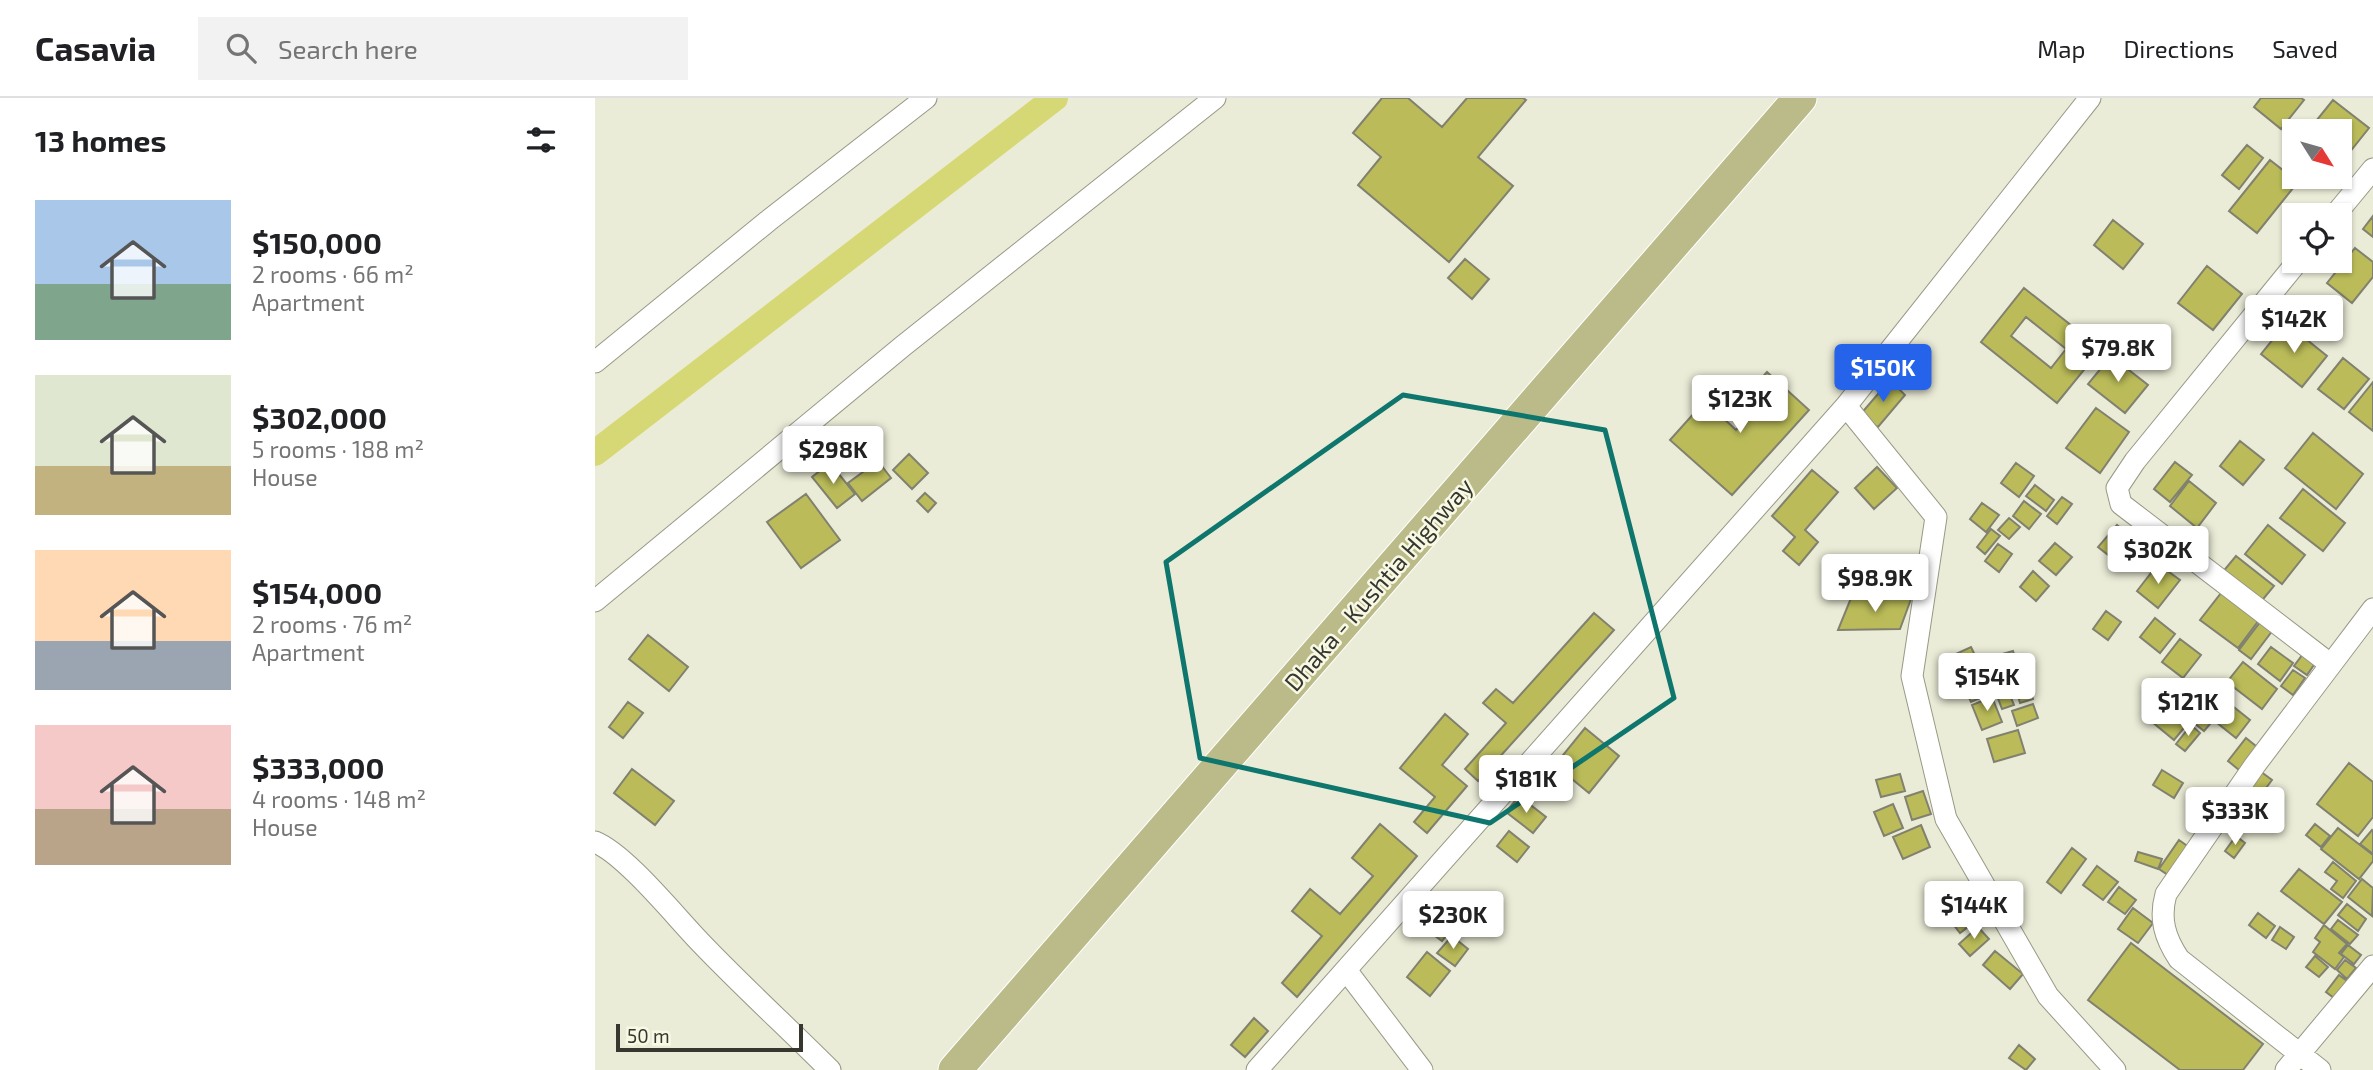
<!DOCTYPE html>
<meta charset="utf-8">
<style>
body{margin:0;font-family:"Exo 2",sans-serif;background:#f2f2f2;color:#202124;height:100vh;display:flex;flex-direction:column;font-size:26px;white-space:nowrap}
*{box-sizing:border-box;margin:0}
p{font-size:23px;color:#757577}
.icon{flex:none;width:38px;height:38px;fill:none;stroke:currentColor;stroke-width:2;stroke-linecap:round;stroke-linejoin:round}
.map{position:relative;flex:1;overflow:hidden}
.panel{display:flex;flex-direction:column;background:#fff;width:595px}
.panel>*{flex:none}
.needle{width:46px;rotate:127deg}
.fabs{position:absolute;left:1687px;top:21px;display:grid;gap:14px}
.fabs a{display:grid;place-items:center;width:70px;height:70px;border-radius:0px;background:#fff;box-shadow:0 2px 5px #0004;font-size:35px}
.scale{position:absolute;left:21px;bottom:18px;width:187px;box-sizing:border-box;padding-left:7px;border:4px solid #37372f;border-top:0;font-size:19px;line-height:24px;white-space:nowrap;color:#37372f;-webkit-text-stroke:5px #f8f9e4;paint-order:stroke}
.price{position:absolute;translate:-50% -60px;padding:0 16px;border-radius:7px;background:#fff;color:#222;font-size:23px;line-height:46px;filter:drop-shadow(0 2px 4px #0008)}
.price::after{content:'';position:absolute;left:50%;top:42px;width:21px;height:16px;margin-left:-10px;background:inherit;clip-path:polygon(0 0,100% 0,50% 100%)}
.price.current{background:#2563eb;color:#fff}
ul{padding:0;list-style:none}
li{display:flex;align-items:center;gap:21px;height:175px;padding:0 35px}
li span{display:grid;place-items:center;flex:none;width:196px;height:140px;border-radius:0px;color:#555}
li>.icon{margin-inline-start:auto}
span .icon{width:84px;height:84px;fill:#fffc;stroke-width:1}
li b{font-size:30px}
h2{display:flex;justify-content:space-between;align-items:center;height:84px;padding:0 35px;font-size:30px}
header{display:flex;align-items:center;gap:42px;box-sizing:border-box;height:98px;padding:0 35px;background:#fff;border-bottom:2px solid #e0e0e0}
header strong{font-size:33px}
nav{display:flex;gap:38px;margin-inline-start:auto;font-size:24px}
.search{width:490px;height:63px;background:#f2f2f2;display:flex;align-items:center;gap:18px;box-sizing:border-box;padding:0 24px;border-radius:0px;color:#757577;font-size:26px}
main{display:flex;flex:1;min-height:0}
.map>svg:first-child{display:block}
</style>
<header>
<strong>Casavia</strong>
<div class="search"><svg class="icon" aria-label="search" viewBox="0 0 24 24"><circle cx="10" cy="10" r="6"/><path d="M15 15l6 6"/></svg>Search here</div>
<nav><a>Map</a><a>Directions</a><a>Saved</a></nav>
</header>
<main>
<section class="panel">
<h2>13 homes<svg class="icon" aria-label="filters" viewBox="0 0 24 24"><path d="M4 7h16M4 17h16"/><circle cx="9" cy="7" r="2"/><circle cx="15" cy="17" r="2"/></svg></h2>
<ul>
<li><span style="background:linear-gradient(#a9c7e8 60%,#7fa58c 0)"><svg class="icon" aria-label="home" viewBox="0 0 24 24"><path d="M3 11l9-7 9 7M6 9v11h12V9"/></svg></span><div><b>$150,000</b><p>2 rooms · 66 m²</p><p>Apartment</p></div></li>
<li><span style="background:linear-gradient(#dfe7d0 65%,#c2b280 0)"><svg class="icon" aria-label="home" viewBox="0 0 24 24"><path d="M3 11l9-7 9 7M6 9v11h12V9"/></svg></span><div><b>$302,000</b><p>5 rooms · 188 m²</p><p>House</p></div></li>
<li><span style="background:linear-gradient(#ffd9b3 65%,#9aa5b1 0)"><svg class="icon" aria-label="home" viewBox="0 0 24 24"><path d="M3 11l9-7 9 7M6 9v11h12V9"/></svg></span><div><b>$154,000</b><p>2 rooms · 76 m²</p><p>Apartment</p></div></li>
<li><span style="background:linear-gradient(#f6c9c9 60%,#b9a48a 0)"><svg class="icon" aria-label="home" viewBox="0 0 24 24"><path d="M3 11l9-7 9 7M6 9v11h12V9"/></svg></span><div><b>$333,000</b><p>4 rooms · 148 m²</p><p>House</p></div></li>
</ul>
</section>
<div class="map">
<svg width="1778" height="972" viewBox="0 0 1778 972">
<rect width="100%" height="100%" fill="#ebecd7"/>
<g fill="none" stroke-linecap="round" stroke-linejoin="round">
<path stroke="#d6d875" stroke-width="26" d="M0,355L460,0"/>
</g>
<path fill="#bbbc59" stroke="#81816f" stroke-width="2" fill-rule="evenodd" d="M787,0H813L847,29L872,0H928L931,2L883,59L918,88L854,164L763,87L786,59L758,35Z
M1666,0H1706L1709,2L1686,31L1659,9Z
M1738,2L1774,30L1746,65L1745,33H1713Z
M1652,47L1668,60L1644,91L1627,77Z
M1675,62L1703,84L1662,135L1634,113Z
M1778,118V139L1768,131Z
M1518,122L1548,146L1528,171L1499,147Z
M1760,150L1778,164V179L1757,205L1732,185Z
M870,161L894,181L877,201L853,180Z
M1612,168L1647,196L1618,232L1583,205Z
M1429,190L1506,251L1462,305L1386,244ZM1431,219L1471,251L1456,270L1416,238Z
M1691,225L1732,258L1707,289L1666,256Z
M1516,258L1553,287L1530,315L1493,286Z
M1748,260L1774,281L1749,311L1723,291Z
M1172,274L1214,312L1137,397L1075,342L1110,303L1141,332L1170,301L1158,290Z
M1295,282L1310,297L1283,329L1264,318Z
M1778,284V333L1754,314Z
M1501,310L1534,334L1505,375L1471,350Z
M1718,335L1768,376L1741,411L1690,370Z
M1645,343L1669,362L1648,387L1625,368Z
M314,356L333,375L317,391L298,372Z
M283,363L296,380L267,403L253,385Z
M1580,364L1597,377L1575,404L1559,391Z
M235,365L260,396L242,410L217,379Z
M1421,365L1439,378L1424,399L1406,385Z
M1282,369L1302,390L1279,411L1260,390Z
M1217,372L1243,394L1210,432L1223,444L1204,467L1188,453L1200,439L1177,418Z
M1594,383L1621,405L1602,430L1575,408Z
M1440,387L1459,402L1451,413L1431,398Z
M1708,391L1750,425L1728,453L1685,420Z
M330,395L341,405L333,414L322,403Z
M211,396L245,442L206,470L172,424Z
M1467,399L1477,406L1462,426L1452,418Z
M1429,403L1446,416L1434,431L1418,418Z
M1387,405L1404,417L1391,434L1375,421Z
M1414,420L1425,429L1414,441L1403,432Z
M1522,427L1549,449L1531,471L1503,449Z
M1673,427L1710,457L1687,486L1650,456Z
M1396,431L1405,438L1390,456L1382,449Z
M1460,445L1477,459L1461,477L1444,463Z
M1403,446L1417,456L1404,474L1390,463Z
M1641,458L1679,488L1664,506L1626,476Z
M1563,466L1585,482L1563,510L1542,493Z
M1438,473L1454,488L1441,503L1425,489Z
M1630,490L1667,518L1643,550L1605,522Z
M1256,500L1316,501L1305,531L1243,532Z
M1511,513L1526,524L1513,542L1498,531Z
M999,515L1019,532L883,683L870,671L911,625L888,605L901,591L918,605Z
M1669,519L1681,528L1656,561L1644,552Z
M1560,520L1580,536L1565,555L1545,539Z
M53,537L93,569L74,593L34,561Z
M1585,541L1606,557L1588,580L1567,564Z
M1376,549L1388,574L1364,585L1352,560Z
M1676,549L1698,565L1685,583L1663,566Z
M1711,552L1723,561L1712,577L1699,568Z
M1418,553L1425,573L1411,578L1404,557Z
M1648,564L1682,591L1667,611L1632,584Z
M1401,566L1407,580L1397,584L1391,570Z
M1698,572L1710,580L1698,597L1686,588Z
M1427,576L1432,587L1416,594L1412,582Z
M1389,578L1396,595L1376,604L1368,587Z
M1409,583L1419,607L1407,611L1398,587Z
M1436,594L1438,601L1425,605L1423,598Z
M1580,594L1603,613L1579,642L1556,623Z
M1397,599L1407,624L1387,632L1377,607Z
M1616,603L1627,612L1609,633L1598,624Z
M33,604L48,615L28,640L14,629Z
M1438,606L1443,620L1422,628L1417,613Z
M1635,606L1655,622L1641,640L1621,624Z
M850,616L873,636L847,667L872,688L832,735L819,724L840,699L805,670Z
M1596,627L1605,635L1590,653L1581,646Z
M990,630L1024,658L994,695L960,667Z
M1423,632L1430,655L1399,664L1392,641Z
M1651,640L1667,653L1649,676L1633,663Z
M1754,665L1778,684V719L1763,738L1722,706Z
M37,671L79,703L60,727L19,695Z
M1567,672L1588,685L1579,700L1558,687Z
M1665,673L1677,682L1665,698L1653,689Z
M1305,676L1310,693L1286,699L1281,682Z
M1328,693L1336,716L1317,722L1310,699Z
M924,698L951,719L938,735L911,714Z
M1298,706L1308,730L1289,738L1279,714Z
M785,726L822,758L702,899L687,885L727,838L697,813L715,791L745,816L778,778L757,760Z
M1720,726L1735,738L1726,749L1711,737Z
M1326,727L1335,749L1308,761L1298,739Z
M1743,730L1778,757V763L1764,781L1726,751Z
M1777,732L1778,733V756L1765,746Z
M914,733L934,749L922,764L902,748Z
M1641,738L1650,745L1639,760L1630,753Z
M1584,742L1595,750L1576,779L1564,771Z
M1477,750L1491,761L1466,795L1452,784Z
M1543,754L1567,761L1563,771L1540,763Z
M1738,764L1761,783L1748,800L1736,791L1742,783L1730,774Z
M1502,768L1523,784L1508,802L1488,787Z
M1704,771L1747,804L1729,826L1686,793Z
M1767,781L1778,790L1777,818L1753,799Z
M1524,789L1541,802L1530,816L1513,804Z
M860,795L880,810L869,824L850,809Z
M1369,804L1382,822L1365,835L1351,817Z
M1752,806L1771,821L1763,833L1743,817Z
M842,810L861,825L847,843L827,828Z
M1538,810L1558,825L1543,845L1523,831Z
M1663,815L1680,828L1671,840L1654,827Z
M1743,822L1763,837L1755,846L1736,831Z
M1729,827L1752,846L1744,855L1749,859L1740,871L1718,854L1725,844L1720,840Z
M1383,829L1394,841L1375,858L1364,846Z
M1685,829L1699,839L1691,851L1677,842Z
M857,838L873,851L860,868L842,855Z
M1536,845L1668,946L1648,972H1585L1493,902Z
M1753,847L1766,857L1759,866L1746,856Z
M1400,853L1428,876L1415,891L1388,867Z
M832,854L855,873L835,898L812,879Z
M1720,858L1733,869L1724,879L1711,869Z
M1750,862L1761,870L1752,881L1742,872Z
M1744,877L1756,886L1743,903L1731,894Z
M659,920L673,933L650,959L636,947Z
M1424,947L1440,961L1431,972L1414,960Z"/>
<g fill="none" stroke-linecap="round" stroke-linejoin="round">
<defs>
<path id="street" d="M1740,117L1778,71
M1703,163L1540,363L1522,390L1526,406L1735,566
M0,264L173,123L331,0
M1251,308L1341,419L1317,578L1351,721L1453,898L1520,972
M0,503L308,248L620,0
M0,744C30,756 80,818 105,844C147,888 192,929 235,972
M751,872L827,972
M662,972L1251,308L1495,0
M1691,972L1778,868
M1725,972L1584,861C1570,840 1564,821 1571,796L1660,667L1778,511"/>
<path id="primary" d="M360,972L1205,0"/>
</defs>
<use href="#street" stroke="#989986" stroke-width="23"/>
<use href="#primary" stroke="#fff" stroke-width="35"/>
<use href="#street" stroke="#fff" stroke-width="21"/>
<use href="#primary" stroke="#bbbb89" stroke-width="33"/>
</g>
<path fill="none" stroke="#0f766e" stroke-width="5" stroke-linejoin="round" d="M808,297L1010,332L1079,600L895,725L605,660L571,464Z"/>
<g text-anchor="middle" dominant-baseline="central" stroke-width="5" stroke-linejoin="round" paint-order="stroke">
<g font-size="24" fill="#37372f" stroke="#f8f9e4">
<text transform="translate(783 486) rotate(-49)">Dhaka - Kushtia Highway</text>
</g>
</g>
</svg>
<div class="fabs">
<a><svg class="needle" viewBox="-14 -14 28 28"><path d="M0-13l5 13h-10z" fill="#e53935"/><path d="M0 13l5-13h-10z" fill="#757577"/></svg></a>
<a><svg class="icon" aria-label="locate" viewBox="0 0 24 24"><circle cx="12" cy="12" r="6"/><path d="M12 2v4M12 18v4M2 12h4M18 12h4"/></svg></a>
</div>
<div class="scale">50 m</div>
<b class="price" style="left:1699px;top:257px">$142K</b>
<b class="price" style="left:1523px;top:286px">$79.8K</b>
<b class="price current" style="left:1288px;top:306px">$150K</b>
<b class="price" style="left:1145px;top:337px">$123K</b>
<b class="price" style="left:238px;top:388px">$298K</b>
<b class="price" style="left:1563px;top:488px">$302K</b>
<b class="price" style="left:1280px;top:516px">$98.9K</b>
<b class="price" style="left:1392px;top:615px">$154K</b>
<b class="price" style="left:1593px;top:640px">$121K</b>
<b class="price" style="left:931px;top:717px">$181K</b>
<b class="price" style="left:1640px;top:749px">$333K</b>
<b class="price" style="left:1379px;top:843px">$144K</b>
<b class="price" style="left:858px;top:853px">$230K</b>
</div>
</main>
